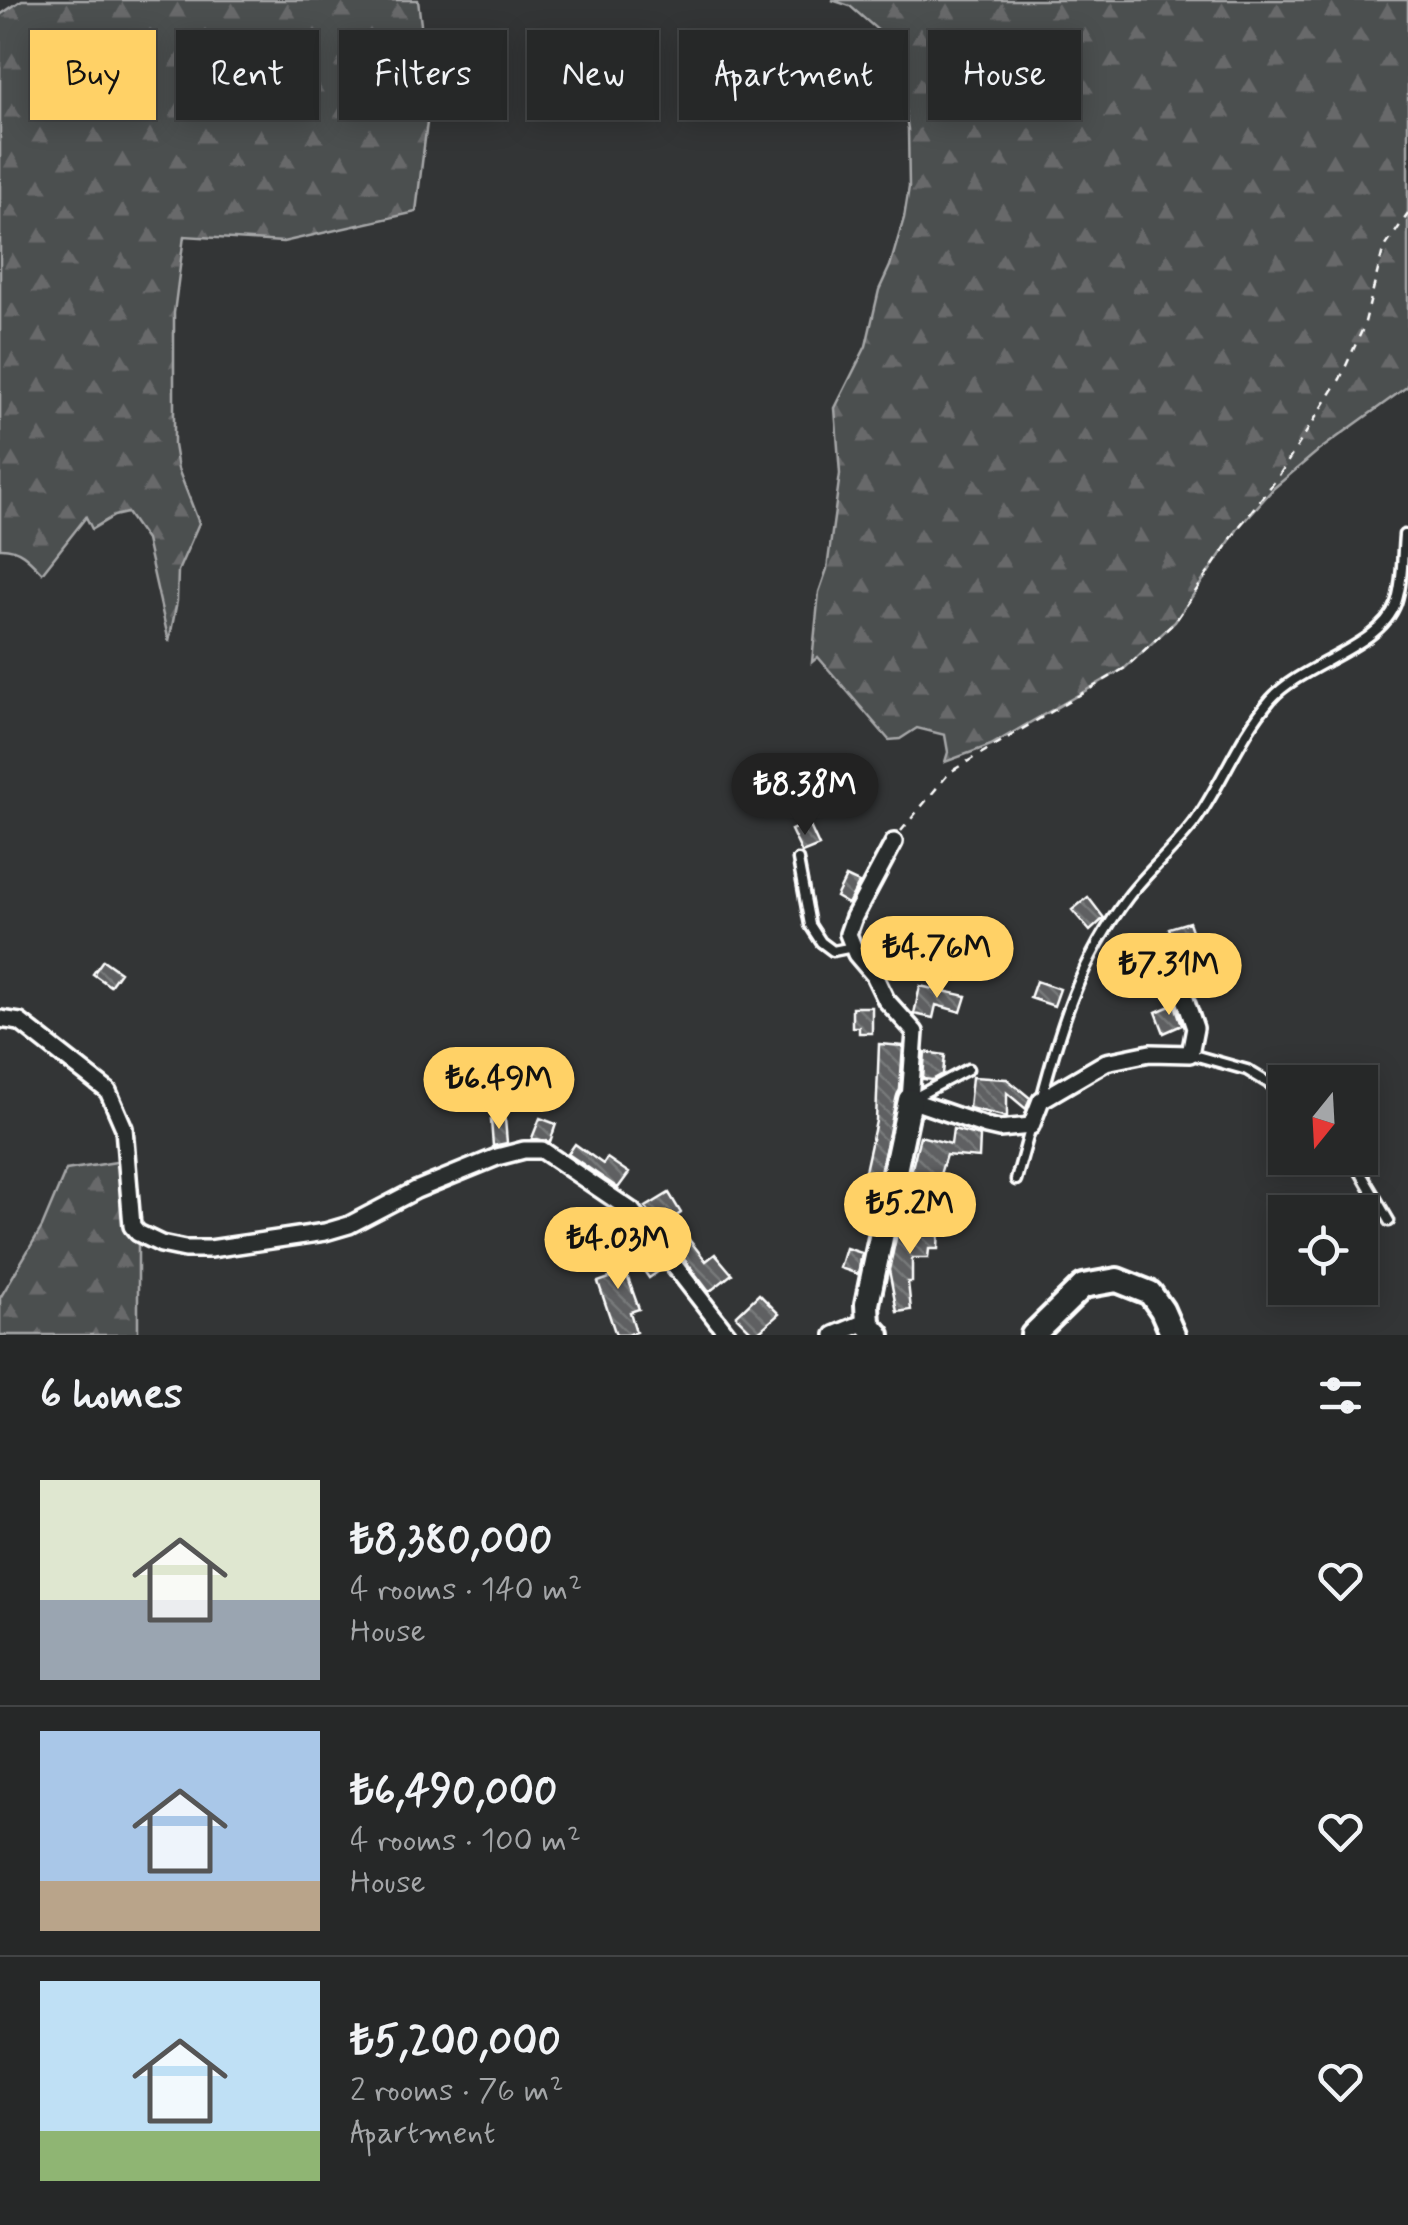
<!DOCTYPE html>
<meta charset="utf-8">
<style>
body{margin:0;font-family:Mynerve,sans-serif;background:#2e3030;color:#f1f3f6;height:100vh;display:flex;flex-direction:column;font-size:38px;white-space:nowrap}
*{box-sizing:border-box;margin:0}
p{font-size:32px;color:#a4a6a8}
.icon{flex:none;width:55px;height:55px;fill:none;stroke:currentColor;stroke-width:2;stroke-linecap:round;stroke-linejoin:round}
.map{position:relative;height:1335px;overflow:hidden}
.details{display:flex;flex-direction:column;background:#262828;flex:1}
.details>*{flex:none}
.guide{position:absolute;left:30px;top:30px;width:1350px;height:90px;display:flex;gap:20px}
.needle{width:65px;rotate:198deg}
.fabs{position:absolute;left:1268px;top:1065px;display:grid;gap:20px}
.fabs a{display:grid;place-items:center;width:110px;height:110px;border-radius:0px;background:#262828;box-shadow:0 5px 25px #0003,0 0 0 2px #424445;font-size:50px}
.price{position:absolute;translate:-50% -85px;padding:0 22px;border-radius:35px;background:#ffd166;color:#111;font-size:32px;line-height:65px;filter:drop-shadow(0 2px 5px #0008)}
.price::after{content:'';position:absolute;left:50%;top:60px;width:30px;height:22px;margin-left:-15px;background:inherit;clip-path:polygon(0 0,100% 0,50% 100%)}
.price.active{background:#222;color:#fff}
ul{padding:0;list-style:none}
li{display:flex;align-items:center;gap:30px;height:250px;padding:0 40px}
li+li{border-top:2px solid #424445}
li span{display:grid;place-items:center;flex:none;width:280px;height:200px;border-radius:0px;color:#555}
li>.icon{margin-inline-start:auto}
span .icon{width:120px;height:120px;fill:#fffc;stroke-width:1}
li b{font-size:42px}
h2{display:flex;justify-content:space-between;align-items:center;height:120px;padding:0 40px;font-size:42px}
.pill{padding:0 35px;border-radius:0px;background:#262828;box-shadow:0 5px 25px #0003,0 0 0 2px #424445;font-size:35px;line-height:90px}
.pill.active{background:#ffd166;color:#111}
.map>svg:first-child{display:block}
</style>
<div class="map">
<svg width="1408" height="1335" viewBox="0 0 1408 1335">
<defs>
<pattern id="forest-firs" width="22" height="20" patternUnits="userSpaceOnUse" patternTransform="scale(2.5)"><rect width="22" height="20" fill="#4c4f50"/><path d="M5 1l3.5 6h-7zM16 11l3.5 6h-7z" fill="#67696a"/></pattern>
<pattern id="building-back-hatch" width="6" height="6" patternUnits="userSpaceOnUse" patternTransform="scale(2.5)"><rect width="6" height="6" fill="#5f6162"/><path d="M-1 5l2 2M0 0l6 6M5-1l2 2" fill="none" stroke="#77797a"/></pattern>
</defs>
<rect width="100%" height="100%" fill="#333536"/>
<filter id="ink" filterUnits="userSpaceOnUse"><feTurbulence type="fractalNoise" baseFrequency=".01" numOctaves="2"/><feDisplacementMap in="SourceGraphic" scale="20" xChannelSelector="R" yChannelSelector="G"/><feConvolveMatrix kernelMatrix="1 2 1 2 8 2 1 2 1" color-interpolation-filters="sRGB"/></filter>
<g filter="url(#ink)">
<path fill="url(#forest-firs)" stroke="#a6a7a8" stroke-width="2.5" d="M22,0H418L430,98L416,212L283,242L184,236L174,313V445L178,469L199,523L178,571L177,601L169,642L146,540L127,513L114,516L92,529L86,517L42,573C30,560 19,547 0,548V15Z
M832,0H1408V386L1318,451L1274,488L1239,527L1175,622L1125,668L991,745L945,762L948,752L945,735L917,728L900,739L889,740L818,657L812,662L819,592L827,569L840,474L835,408L866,346L879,290L890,266L904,218L909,187L908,129L895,51L880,32L850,6Z
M129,1160L138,1233V1335H0V1298L42,1227L66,1170Z"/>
<path fill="url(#building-back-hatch)" stroke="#fff" stroke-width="2.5" d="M808,822L819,846L802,853L791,830Z
M846,877L859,883L848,904L836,897Z
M1088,897L1104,918L1090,931L1072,910Z
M1189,922L1195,939L1175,946L1169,928Z
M103,960L120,972L110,986L93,974Z
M1188,961L1226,963L1224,993L1195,992L1188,976Z
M1036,981L1060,989L1054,1006L1030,998Z
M920,986L966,996L961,1012L936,1005L933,1018L914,1014Z
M1175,1004L1182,1025L1164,1033L1156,1012Z
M852,1007H872V1033H859V1027H852Z
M879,1044L903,1046L900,1089L876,1188L862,1185L876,1121Z
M925,1052L945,1055L943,1074L932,1080L923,1079Z
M972,1077L1007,1079L1030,1098L1026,1109L1007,1093V1117L969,1108Z
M540,1118L556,1124L550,1142L532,1138Z
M505,1119L507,1143L493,1146L491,1120Z
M953,1129L980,1136L979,1158L946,1155L937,1184L910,1176L920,1136L951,1144Z
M575,1144L603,1164L607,1158L629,1173L618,1188L568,1154Z
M669,1193L681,1213L658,1227L646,1207Z
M623,1220L643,1253L648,1250L662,1269L649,1278L613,1226Z
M900,1220L939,1227L938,1249H929L928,1258H912V1282H908L911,1310L897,1312L889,1270Z
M687,1237L706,1261L715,1254L732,1274L709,1292L675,1247Z
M614,1239L639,1309L630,1312L636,1332L627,1335H616L598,1282L615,1276L597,1250Z
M846,1248L862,1253L858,1274L840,1268Z
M759,1294L779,1314L755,1335L736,1316Z"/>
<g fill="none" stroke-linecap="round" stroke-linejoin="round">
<defs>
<path id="lane" d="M798,860L810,925L821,942L833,951L853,947
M1190,1054L1247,1070L1285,1093
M910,1100L968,1069
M1041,1100C1061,1024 1080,961 1128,897C1148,871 1174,849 1194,823C1222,784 1239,736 1271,699C1303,663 1380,648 1396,603C1403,582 1402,557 1404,535
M1352,1158L1389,1221
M1016,1180L1031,1126"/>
<path id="street" d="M894,842L854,917L848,934L856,954L874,975L886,1000L915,1032L910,1100L986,1126L999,1129L1031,1126L1041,1100L1106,1062L1150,1053L1190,1054L1195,1028L1180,984
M0,1019L20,1022L108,1091L124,1128L132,1226L138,1233L161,1244L185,1249H210L325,1232L349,1225L416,1190L497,1157L524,1150H542L632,1211L728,1335
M834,1335L868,1321"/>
<path id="secondary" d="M878,1335L868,1324L867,1304L910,1100
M1033,1335L1083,1286L1117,1280L1150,1293L1162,1310L1173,1335"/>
</defs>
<use href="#lane" stroke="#fff" stroke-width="15"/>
<use href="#street" stroke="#fff" stroke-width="22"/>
<use href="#secondary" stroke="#fff" stroke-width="30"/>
<path stroke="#fff" stroke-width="2.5" stroke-dasharray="8 8" stroke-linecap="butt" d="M901,831L950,772L1125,668L1175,622L1239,527L1278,477L1340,379L1364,326L1383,250L1408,214"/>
<use href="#lane" stroke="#2a2d2e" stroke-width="8"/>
<use href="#street" stroke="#2a2d2e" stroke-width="15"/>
<use href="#secondary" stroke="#2a2d2e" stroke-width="22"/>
</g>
</g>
</svg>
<div class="fabs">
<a><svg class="needle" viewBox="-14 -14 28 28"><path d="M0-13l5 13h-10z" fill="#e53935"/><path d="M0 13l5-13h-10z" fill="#a4a6a8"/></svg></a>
<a><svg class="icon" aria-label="locate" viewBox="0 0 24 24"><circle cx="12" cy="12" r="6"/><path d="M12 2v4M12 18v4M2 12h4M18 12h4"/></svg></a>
</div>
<b class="price active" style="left:805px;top:838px">₺8.38M</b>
<b class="price" style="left:937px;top:1001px">₺4.76M</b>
<b class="price" style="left:1169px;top:1018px">₺7.31M</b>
<b class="price" style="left:499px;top:1132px">₺6.49M</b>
<b class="price" style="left:910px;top:1257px">₺5.2M</b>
<b class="price" style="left:618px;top:1292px">₺4.03M</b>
<div class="guide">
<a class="pill active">Buy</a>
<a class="pill">Rent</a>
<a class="pill">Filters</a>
<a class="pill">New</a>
<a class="pill">Apartment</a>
<a class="pill">House</a>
</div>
</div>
<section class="details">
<h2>6 homes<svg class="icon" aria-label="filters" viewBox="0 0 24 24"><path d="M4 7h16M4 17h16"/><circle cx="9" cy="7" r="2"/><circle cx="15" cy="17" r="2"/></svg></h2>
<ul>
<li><span style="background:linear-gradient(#dfe7d0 60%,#9aa5b1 0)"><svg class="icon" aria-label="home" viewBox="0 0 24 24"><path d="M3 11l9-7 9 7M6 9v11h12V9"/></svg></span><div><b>₺8,380,000</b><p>4 rooms · 140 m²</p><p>House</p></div><svg class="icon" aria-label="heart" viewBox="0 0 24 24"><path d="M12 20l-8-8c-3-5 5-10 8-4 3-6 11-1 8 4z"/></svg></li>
<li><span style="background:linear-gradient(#a9c7e8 75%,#b9a48a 0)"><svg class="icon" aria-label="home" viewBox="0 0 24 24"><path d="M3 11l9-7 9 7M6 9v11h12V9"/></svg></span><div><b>₺6,490,000</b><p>4 rooms · 100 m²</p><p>House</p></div><svg class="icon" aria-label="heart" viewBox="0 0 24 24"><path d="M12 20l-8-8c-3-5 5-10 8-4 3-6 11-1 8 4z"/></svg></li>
<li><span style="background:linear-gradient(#bfe0f5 75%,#8fb573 0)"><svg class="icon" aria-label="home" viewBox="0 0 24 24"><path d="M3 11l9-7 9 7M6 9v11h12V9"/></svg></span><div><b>₺5,200,000</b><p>2 rooms · 76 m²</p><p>Apartment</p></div><svg class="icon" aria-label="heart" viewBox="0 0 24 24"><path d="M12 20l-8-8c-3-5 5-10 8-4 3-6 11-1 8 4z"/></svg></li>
</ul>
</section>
